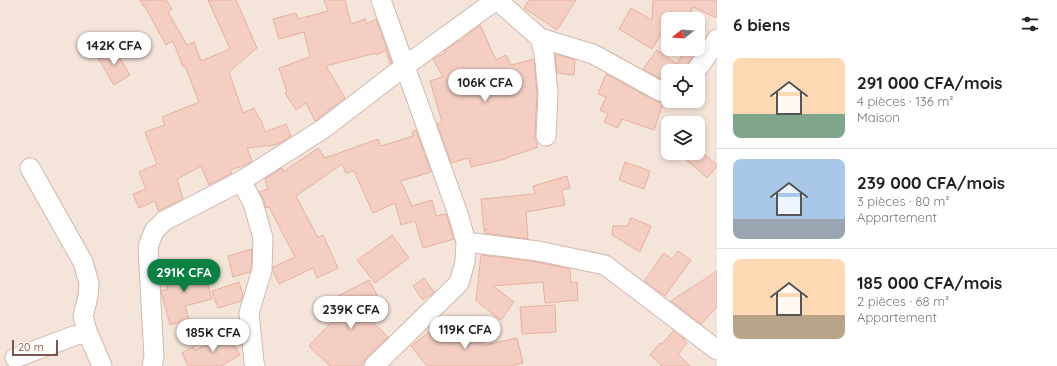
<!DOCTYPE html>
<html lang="fr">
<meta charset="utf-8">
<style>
body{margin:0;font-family:Quicksand,sans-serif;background:#f6f6f6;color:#202124;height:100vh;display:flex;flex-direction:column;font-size:15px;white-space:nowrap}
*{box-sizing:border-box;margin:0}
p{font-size:13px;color:#757577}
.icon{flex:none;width:22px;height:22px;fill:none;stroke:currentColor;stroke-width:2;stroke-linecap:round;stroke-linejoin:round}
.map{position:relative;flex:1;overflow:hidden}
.details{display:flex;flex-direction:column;background:#fff;width:340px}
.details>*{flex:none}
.needle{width:26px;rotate:253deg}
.tools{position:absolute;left:661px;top:12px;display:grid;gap:8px}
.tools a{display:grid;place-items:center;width:44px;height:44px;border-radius:8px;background:#fff;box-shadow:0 2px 6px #0003;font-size:20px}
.scale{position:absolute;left:12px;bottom:10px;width:46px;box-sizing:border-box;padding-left:4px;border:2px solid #7a554c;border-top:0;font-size:11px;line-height:14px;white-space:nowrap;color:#7a554c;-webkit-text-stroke:3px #fff8f2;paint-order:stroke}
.price{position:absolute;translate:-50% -34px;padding:0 9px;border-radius:14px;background:#fff;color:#222;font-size:13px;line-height:26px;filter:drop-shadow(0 1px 2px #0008)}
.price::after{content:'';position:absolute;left:50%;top:24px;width:12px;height:9px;margin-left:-6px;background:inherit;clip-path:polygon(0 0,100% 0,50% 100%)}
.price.active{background:#0b8043;color:#fff}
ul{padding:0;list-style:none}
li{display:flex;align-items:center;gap:12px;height:100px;padding:0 16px}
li+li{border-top:1px solid #e0e0e0}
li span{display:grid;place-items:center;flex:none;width:112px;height:80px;border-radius:8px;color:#555}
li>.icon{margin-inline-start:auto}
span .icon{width:48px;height:48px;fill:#fffc;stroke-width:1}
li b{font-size:17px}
h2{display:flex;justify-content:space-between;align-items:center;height:48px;padding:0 16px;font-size:17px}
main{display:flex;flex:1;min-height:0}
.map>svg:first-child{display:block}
</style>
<main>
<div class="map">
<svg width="717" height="366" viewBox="0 0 717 366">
<rect width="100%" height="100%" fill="#fdf3eb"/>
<path fill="#f5e4d9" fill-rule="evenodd" d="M0,0H717V366H0ZM668,19H698V49H668ZM668,71H698V101H668ZM668,123H698V153H668Z"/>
<path fill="#f4cec2" stroke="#e7b1a1" d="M140,0H166L172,9L168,12L187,45L194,42L201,61L230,49L208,0H236L257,48L229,72L243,113L254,108L260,120H261L265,132L286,124L291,136L282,142L275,145L247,148L252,161L246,165L230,170L232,173L209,185L201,166L177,179L183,199L158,211L155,201L139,208L133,194L146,189L139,172L157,164L145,132L165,125L162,117L199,102L185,66L183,67L173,41L166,45L149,14Z
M324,0H345L351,24L365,19L367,24L376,19L392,62L390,64L386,50L376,55V53L326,66L345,98L315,121L306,103L296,110L285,93L287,92L279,68L310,57L304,32L279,39L273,19L296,13L298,19L328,11Z
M529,0H576L557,30L524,8Z
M653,0H717V18L693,7L687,19H668V22L652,49L619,29L631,8L652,20Z
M480,25L496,60L506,55L511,65L534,59L537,93L535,137H534L538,147L506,158V159L471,167L469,158L451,163L437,124L442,122L430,81L443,77L433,59L445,53L444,51L457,42L462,40V39Z
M114,48L130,75L114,85L98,58Z
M657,50L677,64L683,53L692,57L687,65L685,71H668V82L664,81L643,69Z
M555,54L575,60L574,75L557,73Z
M606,74L655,101L663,103L654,130L622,119L618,128L604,122L608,114L600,110L606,97L598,94Z
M416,130L431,172L401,181L412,206L432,200L436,216L446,214L454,239L423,248L415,221L401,225L395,203L373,213L354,171L346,173L342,164L296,196L318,238L323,235L338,268L317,278L313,268L279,284L273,271V267L295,257L269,207L266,208L264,200L259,192L268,189L265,179L282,168L283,172L318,148L325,158L378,139L381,146L413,136L412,132Z
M679,153H703L717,165V166L707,178Z
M625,162L650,171L644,189L619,180Z
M567,176L570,188L562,190L565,205L526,212L528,239L485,233L484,231L487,229L484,230L481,199L535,194L533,186Z
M631,218L651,226L640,252L612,235L613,226H627Z
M392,235L409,258L375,283L357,260L368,252V253Z
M252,249L251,268L250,272L233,277L228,256Z
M678,251L691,260L665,296L644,281L664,253L672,259Z
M481,255L536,262L570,269L571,283L577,282L578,300L545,303L543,282L493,286L514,302L501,320L476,301Z
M200,266L204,279L206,278L212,299L185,306L189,319L170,325L162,295L161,291L168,289L164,278Z
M717,271V307L701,324L671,301Z
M424,278L434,292L423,300L413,286Z
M369,280L380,301L362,311L388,337L366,358L361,366H330L309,346L339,314L337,311L339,308L336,297Z
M239,282L243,295L241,301L218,308L212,291Z
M555,305L556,332L522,334L520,307Z
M449,321L465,347L493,329L494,330L481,346L517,338L523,363L510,366H427L411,346L428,333Z
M673,331L685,340L684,341L687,343L678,354L690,366H662L650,355L660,343L662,344Z
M227,333L240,355L221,366H188L182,353L193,347L195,351Z"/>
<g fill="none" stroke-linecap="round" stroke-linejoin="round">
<defs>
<path id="minor" d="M497,0L540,38L544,53L548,93L546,136
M540,38L593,54L660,91L668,93
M696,71L712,48L717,39
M30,168L83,262L89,283L88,297L83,316L87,331L102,366
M241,181L253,203L263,238L262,270L249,313L254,362L255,366
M466,242L538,251L605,265L717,350
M15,358L87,331
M152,366L154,357L148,247L154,231L164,221L241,181L323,129L405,66L496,0
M374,366L459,283L465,262L466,242L458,214L381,0"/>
</defs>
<use href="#minor" stroke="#d1b9af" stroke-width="21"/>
<use href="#minor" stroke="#fff" stroke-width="19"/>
</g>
</svg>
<div class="tools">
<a><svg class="needle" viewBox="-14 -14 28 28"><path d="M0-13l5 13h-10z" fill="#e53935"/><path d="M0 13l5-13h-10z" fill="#757577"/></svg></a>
<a><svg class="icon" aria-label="locate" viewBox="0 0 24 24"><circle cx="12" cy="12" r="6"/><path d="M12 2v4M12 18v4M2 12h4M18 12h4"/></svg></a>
<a><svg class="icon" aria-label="layers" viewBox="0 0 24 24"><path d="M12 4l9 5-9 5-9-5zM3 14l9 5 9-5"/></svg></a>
</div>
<div class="scale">20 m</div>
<b class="price" style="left:114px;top:66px">142K CFA</b>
<b class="price" style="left:485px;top:103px">106K CFA</b>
<b class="price active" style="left:184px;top:293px">291K CFA</b>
<b class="price" style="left:351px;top:330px">239K CFA</b>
<b class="price" style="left:465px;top:350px">119K CFA</b>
<b class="price" style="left:213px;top:353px">185K CFA</b>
</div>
<section class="details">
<h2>6 biens<svg class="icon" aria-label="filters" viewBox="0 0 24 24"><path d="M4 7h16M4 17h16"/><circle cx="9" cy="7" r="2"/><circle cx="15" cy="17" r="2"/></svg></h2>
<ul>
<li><span style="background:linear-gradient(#ffd9b3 70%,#7fa58c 0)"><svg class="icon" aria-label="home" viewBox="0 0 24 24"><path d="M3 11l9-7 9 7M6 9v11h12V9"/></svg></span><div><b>291 000 CFA/mois</b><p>4 pièces · 136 m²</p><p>Maison</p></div></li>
<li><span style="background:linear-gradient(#a9c7e8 75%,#9aa5b1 0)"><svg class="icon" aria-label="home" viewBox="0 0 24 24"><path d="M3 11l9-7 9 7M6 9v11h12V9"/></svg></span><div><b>239 000 CFA/mois</b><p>3 pièces · 80 m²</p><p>Appartement</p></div></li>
<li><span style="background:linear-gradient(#ffd9b3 70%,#b9a48a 0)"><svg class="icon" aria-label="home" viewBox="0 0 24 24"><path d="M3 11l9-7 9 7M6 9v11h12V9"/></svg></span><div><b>185 000 CFA/mois</b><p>2 pièces · 68 m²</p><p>Appartement</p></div></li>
</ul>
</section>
</main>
